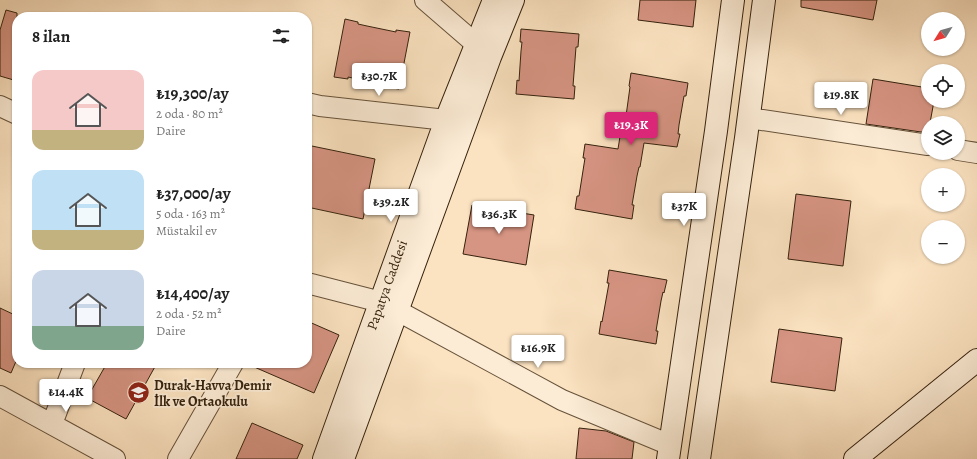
<!DOCTYPE html>
<html lang="tr">
<meta charset="utf-8">
<style>
body{margin:0;font-family:Alegreya,serif;background:#f6f6f6;color:#222;height:100vh;display:flex;flex-direction:column;font-size:15px;white-space:nowrap}
*{box-sizing:border-box;margin:0}
p{font-size:13px;color:#767676}
.icon{flex:none;width:22px;height:22px;fill:none;stroke:currentColor;stroke-width:2;stroke-linecap:round;stroke-linejoin:round}
.map{position:relative;flex:1;overflow:hidden}
.panel{position:absolute;left:12px;top:12px;width:300px;height:356px;display:flex;flex-direction:column;background:#fff;border-radius:16px;box-shadow:0 1px 3px #0004}
.panel>*{flex:none}
.needle{width:26px;rotate:233deg}
.tools{position:absolute;left:921px;top:12px;display:grid;gap:8px}
.tools a{display:grid;place-items:center;width:44px;height:44px;border-radius:50%;background:#fff;box-shadow:0 1px 3px #0004;font-size:20px}
.price{position:absolute;translate:-50% -34px;padding:0 9px;border-radius:4px;background:#fff;color:#222;font-size:13px;line-height:26px;filter:drop-shadow(0 1px 2px #0008)}
.price::after{content:'';position:absolute;left:50%;top:24px;width:12px;height:9px;margin-left:-6px;background:inherit;clip-path:polygon(0 0,100% 0,50% 100%)}
.price.selected{background:#db2777;color:#fff}
ul{padding:0;list-style:none}
li{display:flex;align-items:center;gap:12px;height:100px;padding:0 20px}
li span{display:grid;place-items:center;flex:none;width:112px;height:80px;border-radius:12px;color:#555}
li>.icon{margin-inline-start:auto}
span .icon{width:48px;height:48px;fill:#fffc;stroke-width:1}
li b{font-size:17px}
h2{display:flex;justify-content:space-between;align-items:center;height:48px;padding:0 20px;font-size:17px}
.map>svg:first-child{display:block}
</style>
<div class="map">
<svg width="977" height="459" viewBox="0 0 977 459">
<rect width="100%" height="100%" fill="#fbe2c0"/>
<filter id="stains"><feTurbulence type="fractalNoise" baseFrequency=".005" numOctaves="4"/><feColorMatrix values="0 0 0 0 .2 0 0 0 0 .09 0 0 0 0 .02 0 0 0 .5 -.17"/></filter>
<radialGradient id="worn" r=".72"><stop offset=".6" stop-color="#630" stop-opacity="0"/><stop offset="1" stop-color="#630" stop-opacity=".3"/></radialGradient>
<path fill="#d69482" stroke="#35220d" d="M640,0H696L693,27L638,20Z
M801,0H877L873,20L801,7Z
M6,10L17,13V81L0,76V30Z
M345,19L358,22V24L367,26L396,32V30L410,32L399,89L385,87L386,85L357,79L348,77V79L334,77Z
M521,29L579,34L578,47H576L573,86H575L574,99L516,94L517,80L519,81L521,51L522,42H520Z
M631,73L688,83L686,96H684L679,125L678,134H680L677,147L644,143L640,167H639L637,176L632,205H634L632,219L575,209L577,196H579L585,158H583L585,144L618,149L622,124L624,125L626,116L630,87L629,86Z
M873,79L928,88V101H934L930,123H928V133L866,124Z
M307,145L375,159L363,219L307,207Z
M796,194L851,201L843,266L788,259Z
M472,205L534,215L526,265L463,254Z
M609,270L667,280L664,293L663,292L661,301L656,331H658L656,344L599,334L601,321L602,322L609,283H607Z
M0,308L17,316V359L11,373L0,368Z
M307,321L339,335L314,393L245,363H307Z
M779,329L842,338L835,391L771,382Z
M107,363H157L126,419L87,398Z
M252,423L303,445L297,459H236Z
M579,428L606,431L634,442L632,459H576Z"/>
<g fill="none" stroke-linecap="round" stroke-linejoin="round">
<defs>
<path id="street" d="M425,0L477,45
M307,103L320,106L446,120
M0,106L17,114
M749,118L928,145
M958,150L977,153
M307,283L381,302
M398,311L562,400L670,445
M0,396L115,459
M52,424L75,363
M178,459L233,363"/>
<g id="secondary">
<path id="s1" d="M324,459L446,120L494,0"/>
<path d="M343,459L490,57L513,0"/>
<path d="M668,459L716,131L733,0"/>
<path d="M699,459L746,138L764,0"/>
<path d="M855,459L977,360"/>
</g>
</defs>
<use href="#street" stroke="#66523a" stroke-width="22"/>
<use href="#secondary" stroke="#35220d" stroke-width="24"/>
<use href="#street" stroke="#fcecd6" stroke-width="20"/>
<use href="#secondary" stroke="#fcecd6" stroke-width="22"/>
</g>
<defs>
<symbol id="school-disc" viewBox="-11 -11 22 22"><circle r="9.5" fill="#8f2418" stroke="#fcecd6"/><path d="M0-5L7-2L0 1L-7-2ZM-4 1L0 2.5L4 1V4Q0 6-4 4Z" fill="#fff"/></symbol>
</defs>
<g fill-rule="evenodd">
<use href="#school-disc" x="126" y="380" width="25" height="25"/>
</g>
<g text-anchor="middle" dominant-baseline="central" stroke-width="3.5" stroke-linejoin="round" paint-order="stroke">
<g font-size="14" fill="#35220d" stroke="#fcecd6">
<text stroke="none"><textPath href="#s1" startOffset="185">Papatya Caddesi</textPath></text>
</g>
<g font-size="14" font-weight="bold" fill="#35220d" stroke="#fcecd6" text-anchor="start">
<text x="154" y="385">Durak-Havva Demir<tspan x="154" dy="16">İlk ve Ortaokulu</tspan></text>
</g>
</g>
<rect width="100%" height="100%" filter="url(#stains)"/>
<rect width="100%" height="100%" fill="url(#worn)"/>
</svg>
<div class="tools">
<a><svg class="needle" viewBox="-14 -14 28 28"><path d="M0-13l5 13h-10z" fill="#e53935"/><path d="M0 13l5-13h-10z" fill="#767676"/></svg></a>
<a><svg class="icon" aria-label="locate" viewBox="0 0 24 24"><circle cx="12" cy="12" r="6"/><path d="M12 2v4M12 18v4M2 12h4M18 12h4"/></svg></a>
<a><svg class="icon" aria-label="layers" viewBox="0 0 24 24"><path d="M12 4l9 5-9 5-9-5zM3 14l9 5 9-5"/></svg></a>
<a>+</a>
<a>−</a>
</div>
<b class="price" style="left:379px;top:97px">₺30.7K</b>
<b class="price" style="left:841px;top:116px">₺19.8K</b>
<b class="price selected" style="left:631px;top:146px">₺19.3K</b>
<b class="price" style="left:391px;top:223px">₺39.2K</b>
<b class="price" style="left:684px;top:227px">₺37K</b>
<b class="price" style="left:499px;top:235px">₺36.3K</b>
<b class="price" style="left:538px;top:369px">₺16.9K</b>
<b class="price" style="left:66px;top:413px">₺14.4K</b>
<section class="panel">
<h2>8 ilan<svg class="icon" aria-label="filters" viewBox="0 0 24 24"><path d="M4 7h16M4 17h16"/><circle cx="9" cy="7" r="2"/><circle cx="15" cy="17" r="2"/></svg></h2>
<ul>
<li><span style="background:linear-gradient(#f6c9c9 75%,#c2b280 0)"><svg class="icon" aria-label="home" viewBox="0 0 24 24"><path d="M3 11l9-7 9 7M6 9v11h12V9"/></svg></span><div><b>₺19,300/ay</b><p>2 oda · 80 m²</p><p>Daire</p></div></li>
<li><span style="background:linear-gradient(#bfe0f5 75%,#c2b280 0)"><svg class="icon" aria-label="home" viewBox="0 0 24 24"><path d="M3 11l9-7 9 7M6 9v11h12V9"/></svg></span><div><b>₺37,000/ay</b><p>5 oda · 163 m²</p><p>Müstakil ev</p></div></li>
<li><span style="background:linear-gradient(#c9d6e8 70%,#7fa58c 0)"><svg class="icon" aria-label="home" viewBox="0 0 24 24"><path d="M3 11l9-7 9 7M6 9v11h12V9"/></svg></span><div><b>₺14,400/ay</b><p>2 oda · 52 m²</p><p>Daire</p></div></li>
</ul>
</section>
</div>
